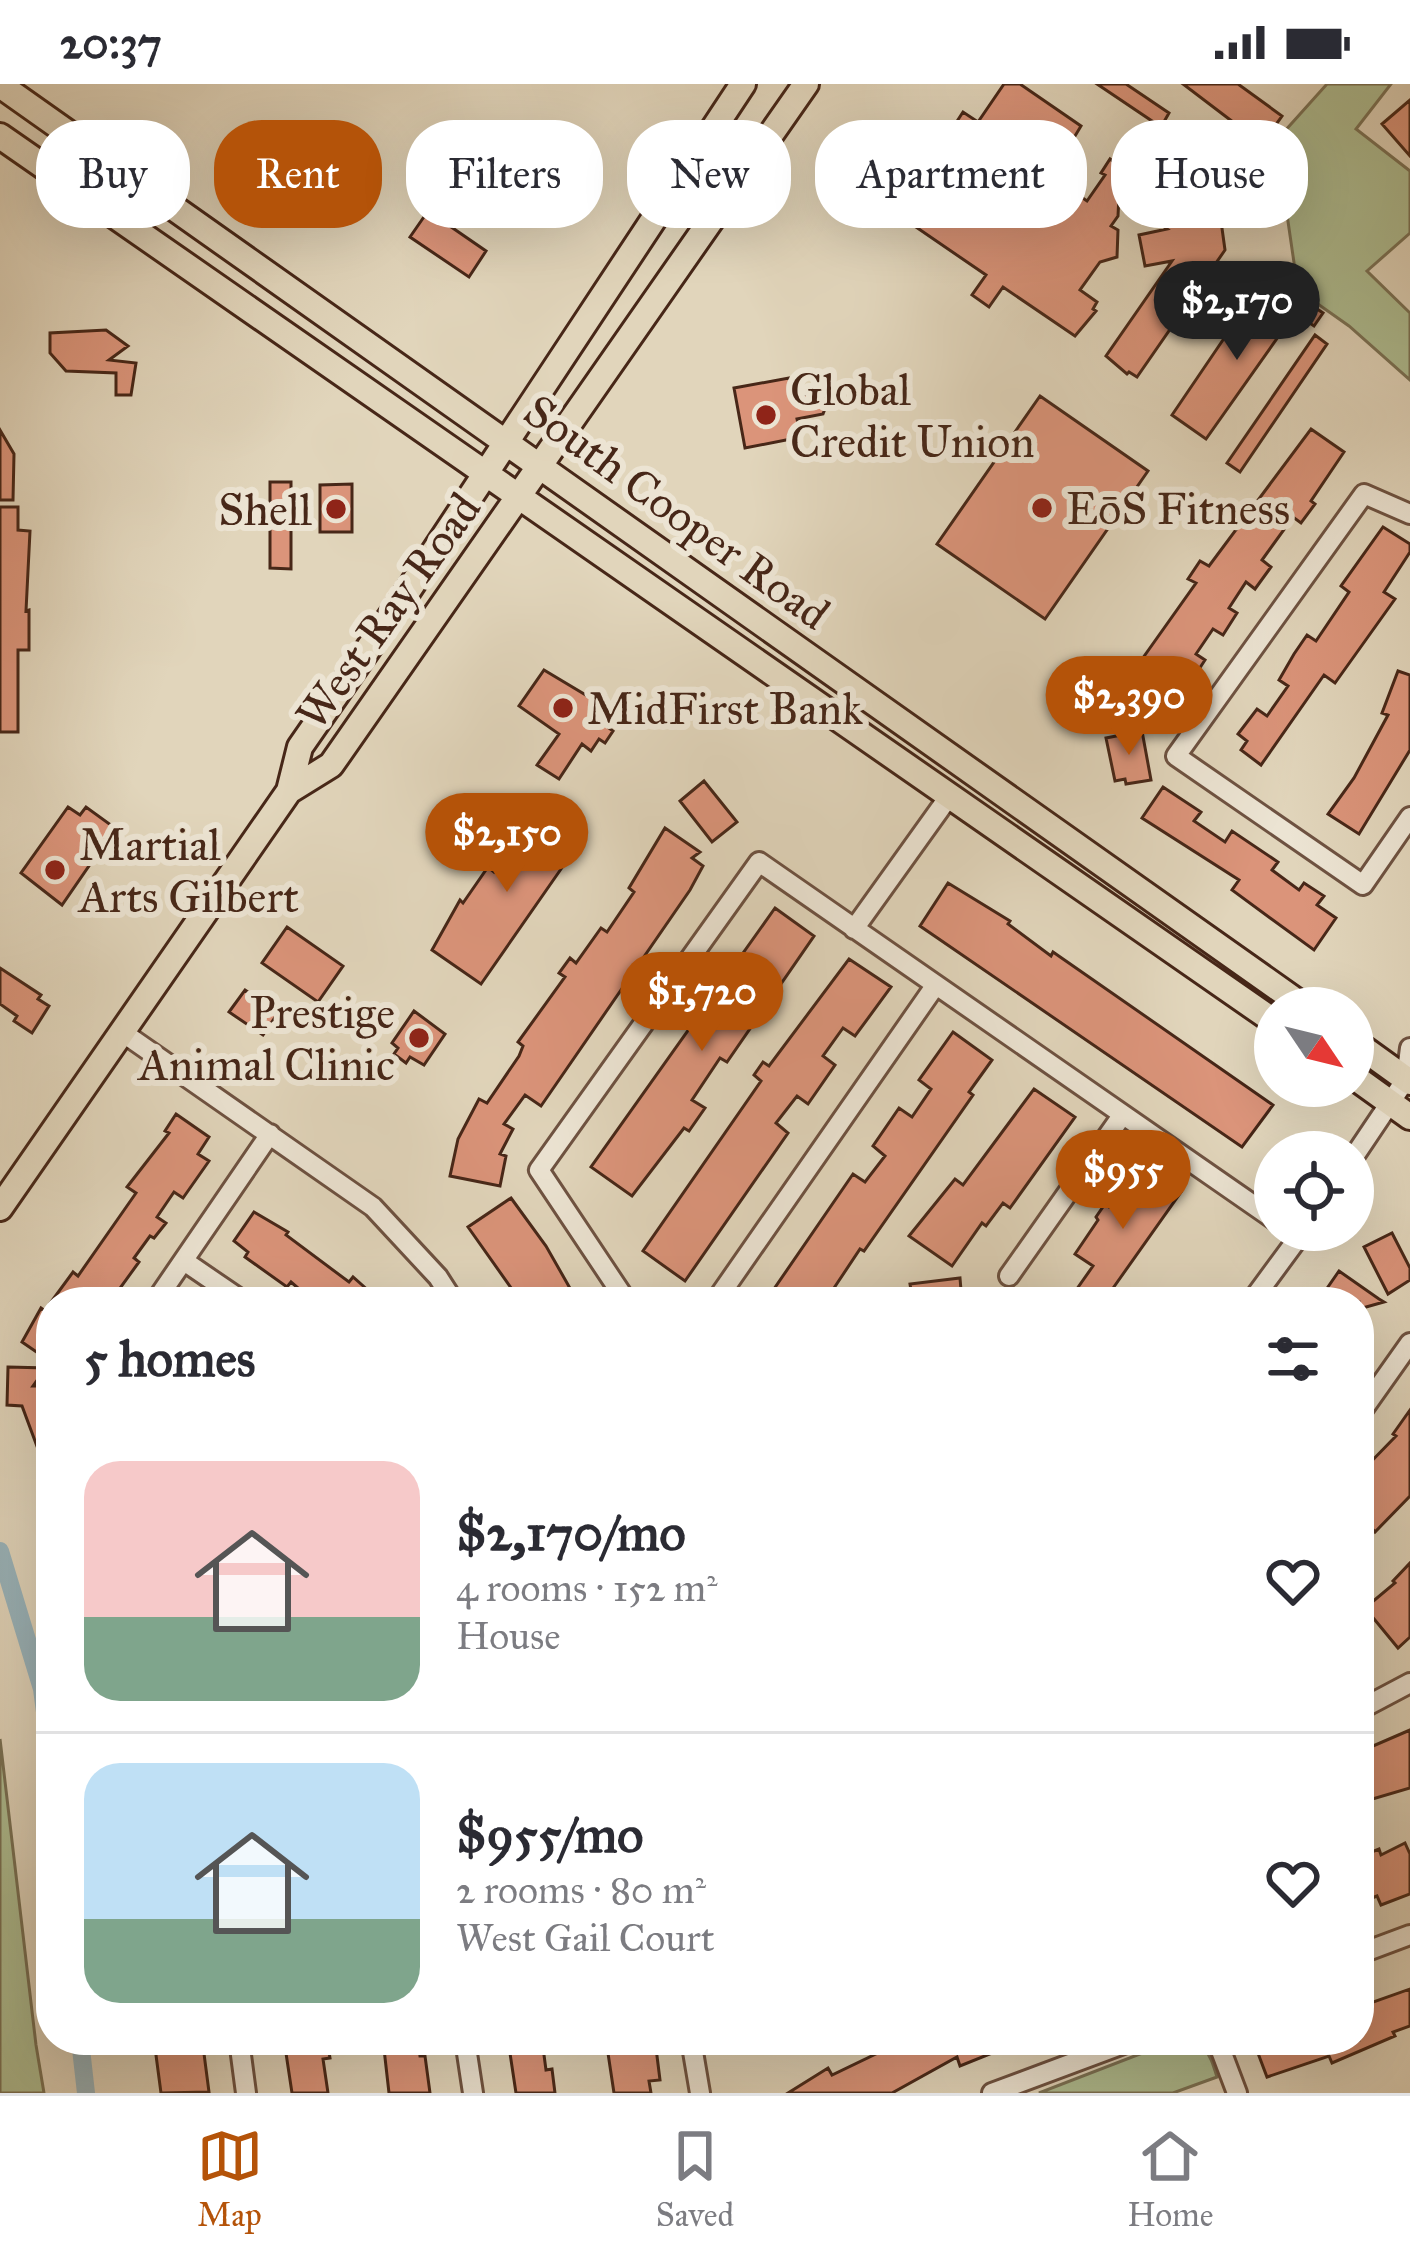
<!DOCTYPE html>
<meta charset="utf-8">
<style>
body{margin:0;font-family:"IM FELL Great Primer",serif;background:#f7f7f7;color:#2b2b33;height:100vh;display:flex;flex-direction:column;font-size:45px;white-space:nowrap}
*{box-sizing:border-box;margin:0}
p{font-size:39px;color:#7c7c81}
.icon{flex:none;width:66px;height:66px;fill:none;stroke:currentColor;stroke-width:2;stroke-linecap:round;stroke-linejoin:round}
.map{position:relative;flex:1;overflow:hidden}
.sheet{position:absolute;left:36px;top:1203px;width:1338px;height:768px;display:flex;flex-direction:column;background:#fff;border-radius:48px;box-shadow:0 12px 48px #0002}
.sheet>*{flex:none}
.banner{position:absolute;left:36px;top:36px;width:1338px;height:108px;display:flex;gap:24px}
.needle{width:78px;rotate:125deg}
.fabs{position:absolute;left:1254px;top:903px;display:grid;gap:24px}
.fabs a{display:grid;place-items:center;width:120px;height:120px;border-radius:50%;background:#fff;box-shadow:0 12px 48px #0002;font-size:60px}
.price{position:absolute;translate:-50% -102px;padding:0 27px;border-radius:42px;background:#b45309;color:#fff;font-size:39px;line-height:78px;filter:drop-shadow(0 3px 6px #0008)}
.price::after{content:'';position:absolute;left:50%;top:72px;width:36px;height:27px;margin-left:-18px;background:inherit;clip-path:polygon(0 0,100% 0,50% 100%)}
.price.on{background:#222;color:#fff}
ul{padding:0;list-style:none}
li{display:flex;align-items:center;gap:36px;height:300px;padding:0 48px}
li+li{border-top:3px solid #e1e1e2}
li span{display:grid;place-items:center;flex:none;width:336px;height:240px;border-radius:36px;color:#555}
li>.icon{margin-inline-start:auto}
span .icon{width:144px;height:144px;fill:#fffc;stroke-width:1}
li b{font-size:51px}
h2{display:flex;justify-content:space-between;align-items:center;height:144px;padding:0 48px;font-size:51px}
.pill{padding:0 42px;border-radius:48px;background:#fff;box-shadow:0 12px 48px #0002;font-size:42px;line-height:108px}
.pill.on{background:#b45309;color:#fff}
.status{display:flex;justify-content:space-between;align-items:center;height:84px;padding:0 60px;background:#fff;direction:ltr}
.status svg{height:33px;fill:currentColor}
.tab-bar{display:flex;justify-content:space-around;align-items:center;height:168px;border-top:3px solid #e1e1e2;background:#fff;font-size:33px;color:#7c7c81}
.tab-bar a{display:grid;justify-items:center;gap:6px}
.tab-bar .on{color:#b45309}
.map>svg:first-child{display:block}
</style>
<div class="status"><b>20:37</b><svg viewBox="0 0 49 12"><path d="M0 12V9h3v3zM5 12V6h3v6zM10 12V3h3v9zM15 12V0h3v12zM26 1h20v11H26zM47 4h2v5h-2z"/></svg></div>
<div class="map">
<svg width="1410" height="2009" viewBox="0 0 1410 2009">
<rect width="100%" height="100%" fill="#e1d5bb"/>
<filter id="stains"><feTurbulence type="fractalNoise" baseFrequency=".00167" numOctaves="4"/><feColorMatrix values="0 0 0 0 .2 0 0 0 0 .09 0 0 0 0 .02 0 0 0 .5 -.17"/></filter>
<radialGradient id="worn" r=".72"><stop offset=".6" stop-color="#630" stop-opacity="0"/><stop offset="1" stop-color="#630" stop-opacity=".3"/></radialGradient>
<path fill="#aebe93" stroke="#7a7256" stroke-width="3" d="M1327,0H1391L1356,45L1410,87V149L1367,187L1410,229V296L1349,242L1298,206L1284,110L1256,79Z
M0,1655L36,1961L44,2009H0Z
M1176,1956C1205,1956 1209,1967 1217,1993L1173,2009H1039Z"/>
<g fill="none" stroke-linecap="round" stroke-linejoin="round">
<path stroke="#9ab5bc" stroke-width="18" d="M0,1467L42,1605L51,1674
M80,1956L86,2009"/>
</g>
<path fill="#db947a" stroke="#472718" stroke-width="3" d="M1004,0H1020L1081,42L1051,92L1087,117L1105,91L1101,89L1110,75L1114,78L1121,69L1118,132L1111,142L1118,146L1117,173L1100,178L1080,206L1097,218L1093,225L1096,227L1075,252L1003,203L989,223L972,211L986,191L913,141L927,112L930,114L935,107L944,113L964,85V57L950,48L963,28L978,38Z
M1097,0H1126L1169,29L1161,43Z
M1183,0H1238L1282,32L1262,60Z
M1410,16V72L1382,40Z
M466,45L468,55L518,91L500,120L431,67L428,52Z
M259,47L280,61L288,49L320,72L293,111L241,74Z
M1195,48L1256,90L1247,102L1187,60Z
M1124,72L1221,137L1225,166L1137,293L1129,288L1127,290L1106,272L1172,177L1145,182L1139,151L1167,145L1134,123Z
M428,127L486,167L469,193L410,153Z
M1289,206L1323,229L1314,242L1295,229L1206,355L1172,331L1246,222L1268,237Z
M106,246L128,262L109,276L136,279L131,311H116V289L66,287L50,269V249Z
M1315,251L1327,260L1240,388L1227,379Z
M789,294L792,313L819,308L828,317L823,330L797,335L801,353L745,364L734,304Z
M1040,312L1148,387L1045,535L937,460Z
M1311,345L1344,368L1311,417L1315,420L1301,439L1293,433L1262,476L1271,483L1255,505L1246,498L1229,524L1237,529L1223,551L1213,545L1196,570L1205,576L1192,596L1189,594L1168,625L1157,618L1144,637L1113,616L1196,499L1188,495L1200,477L1209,482Z
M0,346L14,370L13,416H0Z
M270,398H291V485L270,484Z
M352,400V448H320V401Z
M0,423H18V446L30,447L26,527L29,526V566H18V648H0Z
M1383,443L1410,460V468L1384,508L1395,515L1335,599L1324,591L1261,681L1241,666L1247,657L1238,650L1257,625L1267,632L1288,602L1279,596L1294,570L1307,551L1316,557L1349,508L1341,502Z
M544,586L589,613L613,637L609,644L613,647L605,659L599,655L591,667L582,660L559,695L537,681L559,650L519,622Z
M1398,587L1410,591V666L1359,750L1328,730L1354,694L1388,631L1382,629Z
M1142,647L1151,696L1126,700L1125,695L1115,697L1106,654Z
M704,697L737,738L712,758L680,717Z
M1163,703L1201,728L1194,737L1225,758L1232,747L1278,778L1272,786L1299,806L1304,799L1324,812L1317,821L1336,834L1314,866L1232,806L1239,796L1142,734Z
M533,717L584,752L481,900L432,866L460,816L463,819L488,783L494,788L528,740L521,735Z
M68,723L80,731L86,723L115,744L62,821L21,789Z
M665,744L700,768L692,774L703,782L690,806L541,1022L525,1011L504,1040L513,1045L500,1070L506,1072L500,1102L450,1092L458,1055L479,1015L487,1019L519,972L523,962L518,958L565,893L559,889L570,874L576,879L601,844L607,848L634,808L629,804Z
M948,799L1010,837L1008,840L1051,872L1053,868L1273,1021L1242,1063L920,842Z
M775,824L814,852L727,978L720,974L692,1016L705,1024L689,1047L684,1044L632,1112L591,1083Z
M287,843L343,882L318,918L262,879Z
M849,875L891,903L855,952L843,944L823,972L835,981L808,1020L797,1012L776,1039L788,1049L685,1197L643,1167L761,997L754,991L763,978L769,982Z
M0,884L41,911L38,915L49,922L32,949L14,937L17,932L0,920Z
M245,906L278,929L263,951L229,928Z
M414,927L445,950L424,981L410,973L406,979L394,970L398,964L392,959Z
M953,948L992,976L969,1008L973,1011L864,1167L860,1165L832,1207L835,1209L829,1218H765L853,1090L865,1098L885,1072L873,1062L899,1024L912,1033L931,1005L919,996Z
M1034,1005L1075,1033L1010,1124L1003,1119L986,1142L982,1139L952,1182L909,1152L955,1095L963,1101Z
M176,1030L209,1053L198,1070L209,1077L183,1114L174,1108L157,1133L166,1139L154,1154L150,1152L134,1174L139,1178L110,1218H51L73,1188L78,1192L136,1109L127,1103L169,1049L165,1047Z
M1137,1075L1181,1108L1111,1207L1127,1218H1088L1074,1209L1093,1182L1075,1170L1098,1136L1096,1133L1105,1120L1109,1123L1131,1095L1125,1091Z
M511,1114L546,1162L571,1206L551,1218H497L514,1208L468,1143Z
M254,1128L288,1148L286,1151L349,1198L353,1193L370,1208L361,1218H314L291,1198L287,1203L245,1173L248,1168L234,1157Z
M1392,1149L1410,1184V1196L1388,1210L1364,1163Z
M1339,1187L1379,1215L1384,1218L1359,1225V1218H1329L1321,1213Z
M960,1194L962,1218H913L910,1200Z
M41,1224L51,1231V1278L22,1258Z
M8,1283L46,1284L33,1302H51V1400L22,1322L7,1321Z
M1410,1326V1412L1375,1448L1370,1442L1366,1445L1359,1438V1390L1396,1352L1393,1350Z
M1410,1479V1553L1398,1564L1365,1524L1395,1499L1393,1497Z
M1410,1646V1704L1359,1719V1668Z
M1405,1759L1410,1770V1810L1381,1821L1377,1812L1359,1819V1773L1379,1765L1381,1771Z
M1410,1905V1942L1393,1948L1395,1952L1332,1979L1329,1972L1267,1993L1256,1964L1278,1956H1359V1923Z
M154,1956H191L193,1964L203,1962L209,2008L161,2009Z
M284,1956H327L330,1974L323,1975L328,2009H292Z
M383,1956H418L420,1972H425L430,2009H389Z
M508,1956H542L546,1986L552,1985L555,2009H516Z
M606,1956H655L660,1996L649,1997L651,2009H614Z
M882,1956H1022V1957L960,1982L957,1973L892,2009H788L828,1984L832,1991L886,1965Z"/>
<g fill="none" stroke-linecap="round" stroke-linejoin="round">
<defs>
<path id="minor" d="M1410,430L1364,410L1176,672L1363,801L1410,733
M854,845L950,711
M122,948L373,1123L438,1193L454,1218
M1353,1074L1406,995L1410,964
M184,1177L244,1218
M1009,1192L1121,1033
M155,1218L270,1050
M627,1218L539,1086L759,778L1275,1136
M715,1218L935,902
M1251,1218L1304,1146
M1359,1331L1410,1259
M1359,1626L1410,1599
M1359,1870L1410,1851
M239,1956L246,2009
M465,1956L473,2009
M691,1956L700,2009
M1217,1956L1237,2009
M992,2009L1134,1956"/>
<path id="major" d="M0,1L1306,924
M0,52L1275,938
M289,707L331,681L806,0
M1353,957L1410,998
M1353,992L1410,1033
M0,1124L289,707L300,663L402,516L743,0"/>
</defs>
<use href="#minor" stroke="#6e5241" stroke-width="24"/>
<use href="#major" stroke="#472718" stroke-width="30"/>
<use href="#minor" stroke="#ece4d3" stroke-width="18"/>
<use href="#major" stroke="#e1d5bb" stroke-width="24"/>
</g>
<g fill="#8f2418" stroke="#ece4d3" stroke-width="4.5">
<circle cx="766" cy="331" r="12"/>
<circle cx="1042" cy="424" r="12"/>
<circle cx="336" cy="425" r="12"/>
<circle cx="563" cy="624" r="12"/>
<circle cx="55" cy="786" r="12"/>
<circle cx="419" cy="954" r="12"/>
</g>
<g text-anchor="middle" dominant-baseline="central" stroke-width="12" stroke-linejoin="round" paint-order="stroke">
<g font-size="45" fill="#472718" stroke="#ece4d3" text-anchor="start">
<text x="790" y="305">Global<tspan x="790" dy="52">Credit Union</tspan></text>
<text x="1066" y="424">EōS Fitness</text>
<text x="312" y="425" text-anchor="end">Shell</text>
<text x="587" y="624">MidFirst Bank</text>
<text x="79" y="760">Martial<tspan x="79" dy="52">Arts Gilbert</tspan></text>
<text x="395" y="928" text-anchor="end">Prestige<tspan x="395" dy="52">Animal Clinic</tspan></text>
</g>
<g font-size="45" fill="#472718" stroke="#ece4d3">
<text transform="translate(677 428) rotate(36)">South Cooper Road</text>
<text transform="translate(388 527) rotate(-54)">West Ray Road</text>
</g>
</g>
<rect width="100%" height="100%" filter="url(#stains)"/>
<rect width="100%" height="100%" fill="url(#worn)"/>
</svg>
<div class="fabs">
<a><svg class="needle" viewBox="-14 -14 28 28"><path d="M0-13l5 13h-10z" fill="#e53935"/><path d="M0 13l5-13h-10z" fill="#7c7c81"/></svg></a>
<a><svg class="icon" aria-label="locate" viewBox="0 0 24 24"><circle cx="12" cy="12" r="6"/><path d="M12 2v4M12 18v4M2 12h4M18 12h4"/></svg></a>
</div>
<b class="price on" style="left:1237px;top:279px">$2,170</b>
<b class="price" style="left:1129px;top:674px">$2,390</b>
<b class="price" style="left:507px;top:811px">$2,150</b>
<b class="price" style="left:702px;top:970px">$1,720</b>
<b class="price" style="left:1123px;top:1148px">$955</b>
<div class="banner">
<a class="pill">Buy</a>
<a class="pill on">Rent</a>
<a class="pill">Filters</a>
<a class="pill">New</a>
<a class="pill">Apartment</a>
<a class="pill">House</a>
</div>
<section class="sheet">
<h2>5 homes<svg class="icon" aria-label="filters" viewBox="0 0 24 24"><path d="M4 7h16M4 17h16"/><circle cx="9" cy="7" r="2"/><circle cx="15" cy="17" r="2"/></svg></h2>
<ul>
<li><span style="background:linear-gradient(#f6c9c9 65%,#7fa58c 0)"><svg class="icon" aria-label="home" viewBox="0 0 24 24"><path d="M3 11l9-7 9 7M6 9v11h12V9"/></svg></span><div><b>$2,170/mo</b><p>4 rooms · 152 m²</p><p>House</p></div><svg class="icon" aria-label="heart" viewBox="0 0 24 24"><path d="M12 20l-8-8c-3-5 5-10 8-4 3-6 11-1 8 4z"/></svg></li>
<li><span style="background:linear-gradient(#bfe0f5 65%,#7fa58c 0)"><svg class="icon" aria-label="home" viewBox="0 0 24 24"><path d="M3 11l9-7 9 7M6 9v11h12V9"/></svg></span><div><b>$955/mo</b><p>2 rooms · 80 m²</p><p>West Gail Court</p></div><svg class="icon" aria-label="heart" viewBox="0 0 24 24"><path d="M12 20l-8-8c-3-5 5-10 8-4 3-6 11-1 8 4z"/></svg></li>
</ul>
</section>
</div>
<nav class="tab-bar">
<a class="on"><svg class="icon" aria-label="map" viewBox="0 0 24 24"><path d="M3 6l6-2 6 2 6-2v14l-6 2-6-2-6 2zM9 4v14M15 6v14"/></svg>Map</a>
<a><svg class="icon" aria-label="saved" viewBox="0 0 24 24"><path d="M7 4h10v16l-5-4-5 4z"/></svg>Saved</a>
<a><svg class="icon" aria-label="home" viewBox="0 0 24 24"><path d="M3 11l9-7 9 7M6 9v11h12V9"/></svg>Home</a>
</nav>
